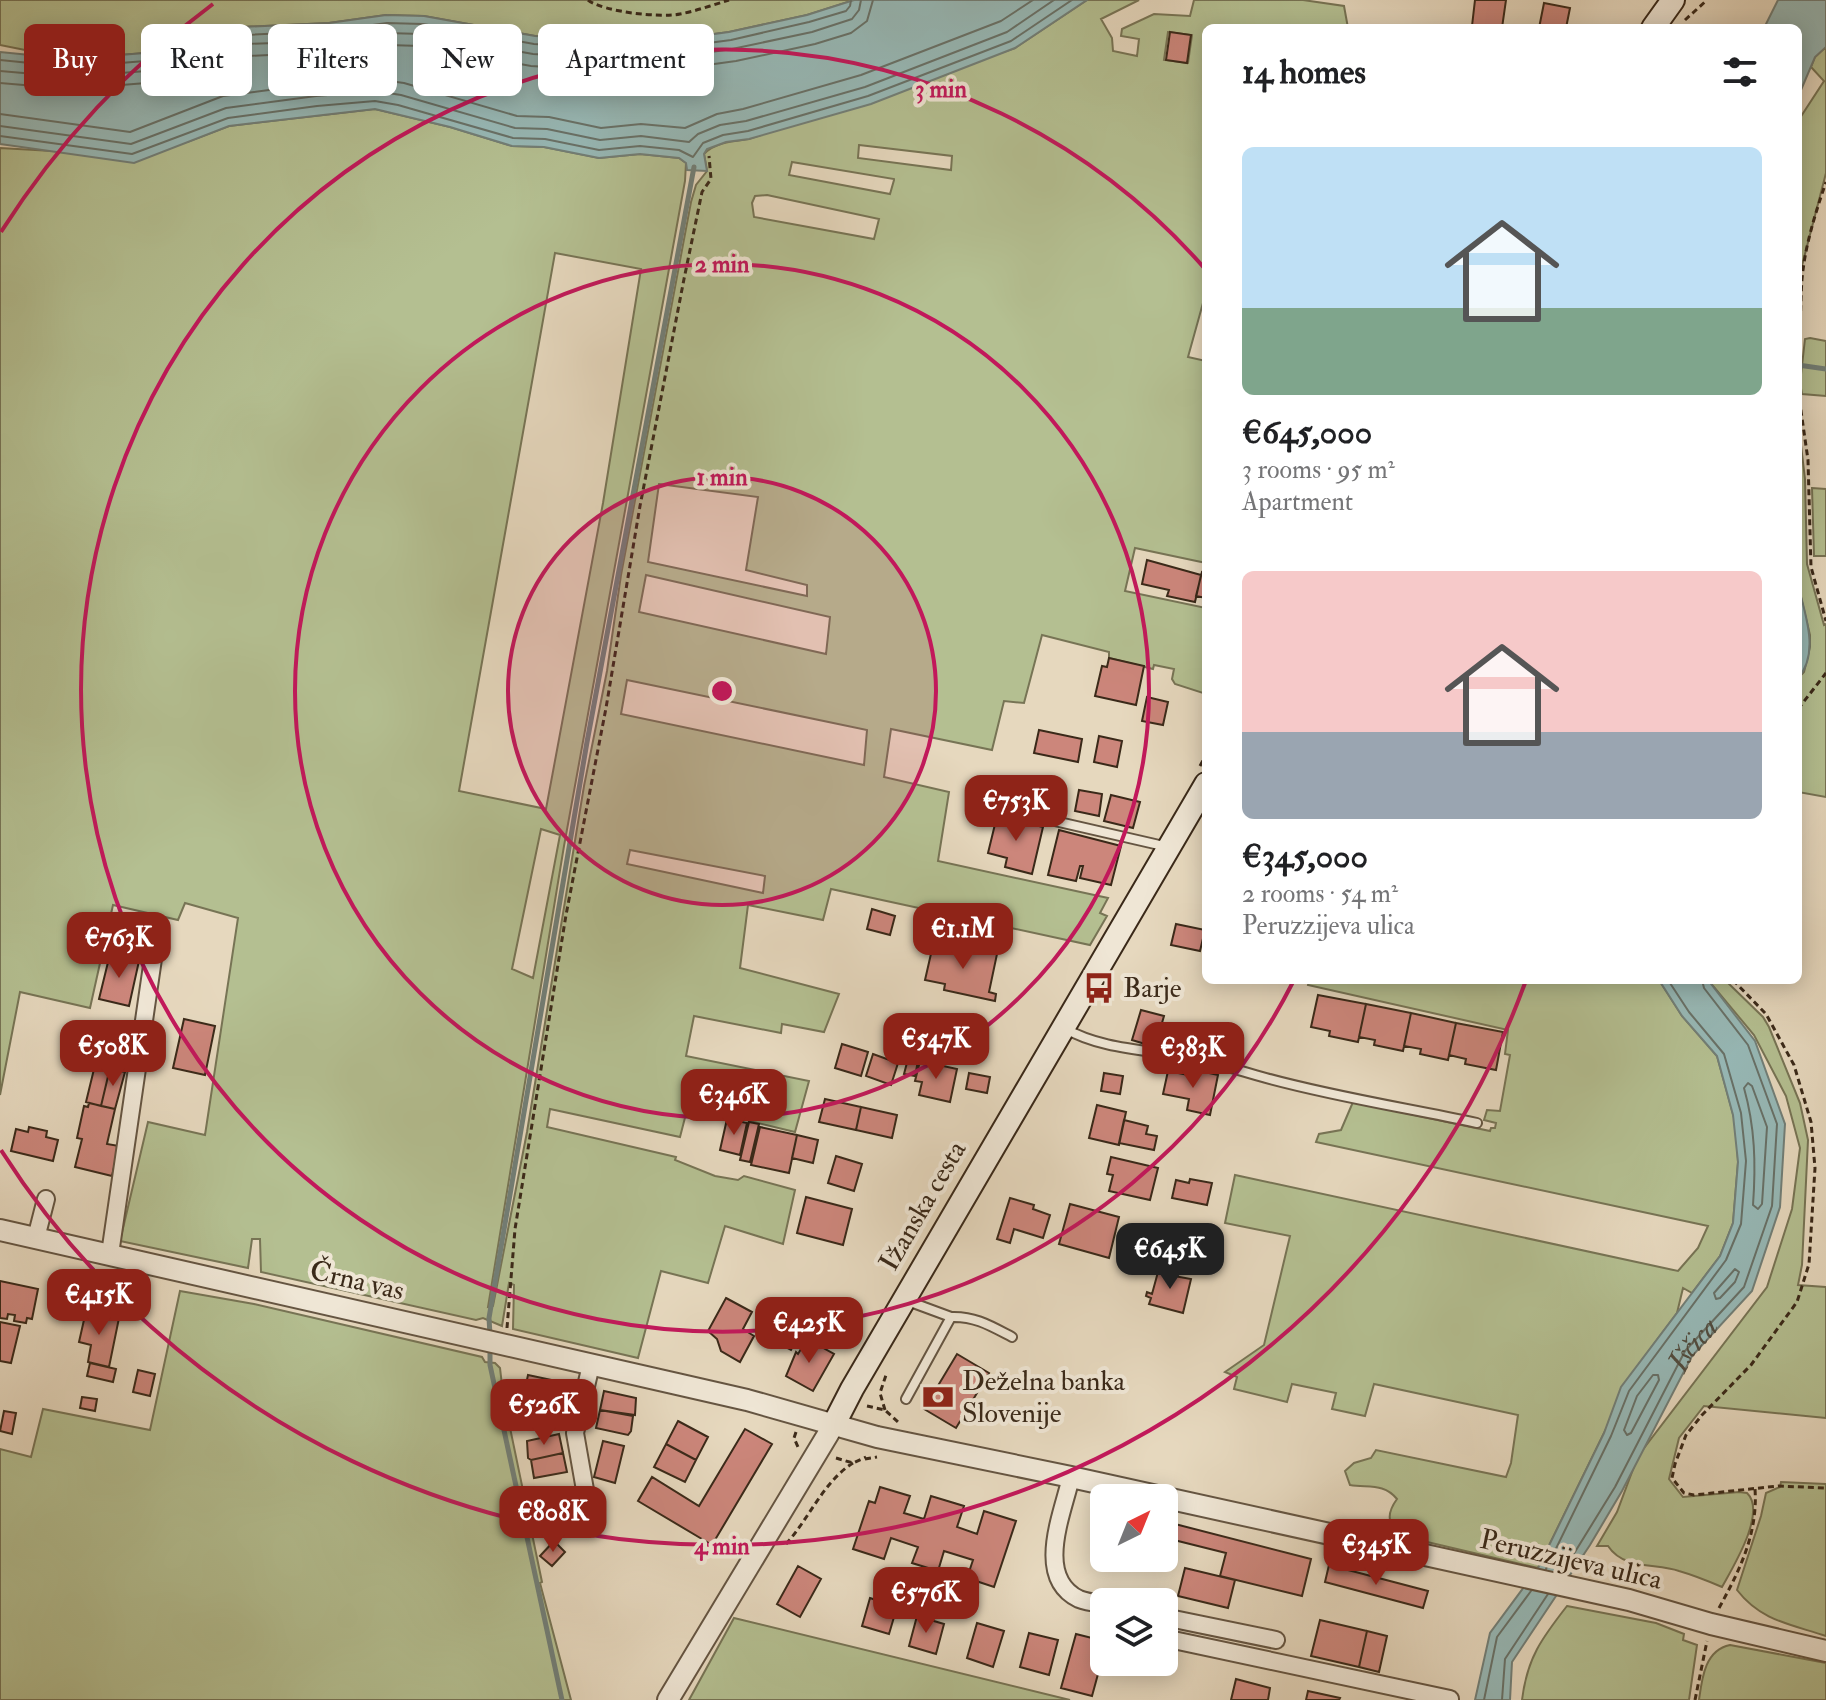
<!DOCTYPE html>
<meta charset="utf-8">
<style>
body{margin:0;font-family:"IM FELL Double Pica",serif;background:#f6f6f6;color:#202124;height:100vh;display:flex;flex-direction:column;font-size:30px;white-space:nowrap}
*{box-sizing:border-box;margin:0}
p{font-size:26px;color:#757577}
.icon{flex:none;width:44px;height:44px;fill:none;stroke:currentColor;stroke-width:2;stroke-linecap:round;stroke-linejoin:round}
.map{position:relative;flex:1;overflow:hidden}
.sheet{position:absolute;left:1202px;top:24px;width:600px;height:960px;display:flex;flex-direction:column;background:#fff;border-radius:12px;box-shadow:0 4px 20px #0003}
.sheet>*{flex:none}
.guide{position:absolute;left:24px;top:24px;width:760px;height:72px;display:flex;gap:16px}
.needle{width:52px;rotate:43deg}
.fabs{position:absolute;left:1090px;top:1484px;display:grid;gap:16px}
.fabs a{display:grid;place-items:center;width:88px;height:88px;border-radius:12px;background:#fff;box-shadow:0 4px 20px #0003;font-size:40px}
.price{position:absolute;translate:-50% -68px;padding:0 18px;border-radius:16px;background:#8f2418;color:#fff;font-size:26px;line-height:52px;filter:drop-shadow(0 2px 4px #0008)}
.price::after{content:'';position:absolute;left:50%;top:48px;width:24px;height:18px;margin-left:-12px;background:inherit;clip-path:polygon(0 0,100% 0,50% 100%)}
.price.selected{background:#222;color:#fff}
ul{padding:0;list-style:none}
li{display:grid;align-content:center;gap:16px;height:424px;padding:0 40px}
li span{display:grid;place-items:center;height:248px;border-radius:12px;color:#555}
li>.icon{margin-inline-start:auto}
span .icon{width:144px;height:144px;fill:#fffc;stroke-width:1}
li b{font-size:34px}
h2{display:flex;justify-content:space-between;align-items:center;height:96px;padding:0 40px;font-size:34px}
.pill{padding:0 28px;border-radius:12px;background:#fff;box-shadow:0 4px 20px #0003;font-size:28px;line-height:72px}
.pill.selected{background:#8f2418;color:#fff}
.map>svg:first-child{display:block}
</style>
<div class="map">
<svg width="1826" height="1700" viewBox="0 0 1826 1700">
<rect width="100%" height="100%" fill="#e6d8be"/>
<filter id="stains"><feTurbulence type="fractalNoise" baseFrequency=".0025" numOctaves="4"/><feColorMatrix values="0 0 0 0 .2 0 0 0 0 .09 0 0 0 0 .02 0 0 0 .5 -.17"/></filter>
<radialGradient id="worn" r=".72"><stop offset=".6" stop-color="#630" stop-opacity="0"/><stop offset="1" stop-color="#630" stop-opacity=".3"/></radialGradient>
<path fill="#b4bf91" stroke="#777455" stroke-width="2" fill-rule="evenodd" d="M0,0H854L807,15L729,32L647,43L535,36L424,16L386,15L329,23L242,27L158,52L70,59L0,45Z
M1087,0H1139L1101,19L1112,38L1113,51L1137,56L1139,39L1121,36L1122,29L1154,14L1190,16L1194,0H1303L1344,6L1348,28H1206V303H1203L1188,357L1206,361V563L1135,548L1125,591L1206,608V694L1175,684L1172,679L1174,669L1154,665L1153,669L1109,658V652L1042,635L1024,703L1004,701L992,750L891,729L884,777L949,792L938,861L1108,898L1100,913L1107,916L1090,945L831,889L823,920L748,905L740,968L839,994L824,1032L782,1024L781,1033L694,1016L686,1056L809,1081L795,1132L688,1106L680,1137L550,1109L547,1127L676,1157L675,1160L715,1176L738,1180L744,1176L795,1190L783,1244L725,1226L708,1283L661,1271L638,1358L513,1329L514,1285L509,1283L502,1326L483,1318L476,1320L261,1272L260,1239H252L248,1268L120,1241L148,1122L205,1135L238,918L185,903L178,920L113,905L90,1008L20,992L0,1095V148L70,152L187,142L229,126L375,109L450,127L512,146L544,147L599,158L640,154L679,158L686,163L685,181L564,846L488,1307L493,1306L527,1132L584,786L607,671L621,575L691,202L696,185L707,171L704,154C715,142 734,141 749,139L1015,48ZM1168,32L1192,35L1188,63L1164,60ZM859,145L952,156L951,170L858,158ZM792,162L894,179V180L890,194L789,175ZM767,195L879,219L874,239L754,217L752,203L755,196ZM555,253L641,269L603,503L546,809L459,791ZM659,484L758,497L746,570L807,585V596L648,562ZM646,575L830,617L826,654L639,612ZM627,680L867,730L864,765L621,714ZM541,829L560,835L533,978L512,969ZM630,850L765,876L763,893L627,864Z
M1826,47V173L1798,281V314V121L1824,81L1811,67L1815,57Z
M1810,338L1826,341V396L1802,394L1800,383L1805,339Z
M1798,420L1805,479L1807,564L1824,625L1826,624V797L1798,792V678L1804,672L1810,647V635L1798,585Z
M1812,488L1826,489V556H1814Z
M1309,980H1659L1682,1016L1717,1056L1736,1125L1738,1162L1733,1223L1720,1256L1692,1293L1683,1288L1677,1313L1622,1387L1607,1427L1538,1568L1406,1537C1389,1527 1384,1517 1397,1499C1384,1483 1369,1488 1350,1485L1345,1471L1354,1463L1371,1458L1376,1450L1506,1477L1511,1463L1518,1415L1374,1384L1365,1416L1332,1409L1336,1393L1292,1384L1287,1402L1234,1389L1237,1377L1225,1372L1264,1345L1290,1236L1225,1223L1235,1175L1678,1271L1698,1248L1708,1226L1316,1142L1319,1134L1341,1130L1353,1102L1490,1131L1491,1128H1495L1496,1123L1484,1120L1487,1110L1500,1111L1510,1055L1505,1054L1508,1030L1308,985Z
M1708,980H1725L1763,1017L1769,1027L1800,1103L1808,1140L1802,1265L1798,1285L1826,1287V1418L1704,1406L1679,1438L1669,1479L1683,1497L1739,1492L1747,1493C1767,1512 1733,1567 1722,1587C1708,1581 1693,1575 1679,1571C1655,1563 1624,1570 1608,1546H1597L1617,1512L1638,1456L1767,1287L1792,1209L1800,1148L1786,1096L1754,1035Z
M180,1291L254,1304L482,1357L485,1362L495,1363L500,1368L503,1394L542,1582L540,1583L571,1700H0V1449L31,1457L43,1409L150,1430Z
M1781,1482L1826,1484V1636C1790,1624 1761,1621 1737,1590L1761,1516L1766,1493L1780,1487Z
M1567,1606L1656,1623L1684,1634L1683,1640L1697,1645L1689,1700H1522C1527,1658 1542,1638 1567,1606Z
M734,1618L1070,1700H689Z
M1730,1645L1826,1663V1700H1699C1702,1678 1705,1650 1730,1645Z"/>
<path fill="#97b9b7" stroke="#727f78" stroke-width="2" d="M854,0H1087L1015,48L871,104L749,139L726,142L707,149L704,154L707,171L687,170L686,163L679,158L640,154L599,158L544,147L512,146L450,127L375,109L229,126L134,163L0,144V52L70,59L157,52L242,27L329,23L386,15L424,16L535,36L647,43L729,32L807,15Z
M1778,0H1826V47L1815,57L1798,97V28H1764Z
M1798,585C1805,614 1820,653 1798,678Z
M1659,980H1708L1755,1041L1785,1124L1780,1207L1752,1291L1692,1356L1622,1491L1590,1545L1512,1662L1510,1700H1475L1490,1633L1538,1568L1604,1433L1621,1387L1720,1256L1733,1223L1738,1162L1733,1115L1717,1056L1682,1016Z"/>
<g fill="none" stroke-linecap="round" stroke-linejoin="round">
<g stroke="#687168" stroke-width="2">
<path d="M0,60L70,67L158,60L244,35L330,31L387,23L423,24L534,44L648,51L731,40L809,22L846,11L850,6L851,0"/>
<path d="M0,71L70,77L159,70L245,44L331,41L387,33L422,34L533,54L648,61L732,49L812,32L852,19L859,10L861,0"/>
<path d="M0,83L71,89L159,82L247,56L332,52L388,45L421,46L531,66L649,73L736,61L815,44L851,33L867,21L873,0"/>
<path d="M0,114L130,132L223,96L314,84L375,79L404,83L517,116L549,117L601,128L641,124L685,128L717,114L743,109L861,75L1001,21L1033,0"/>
<path d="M0,126L131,144L226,108L316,96L375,91L401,95L515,128L547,129L600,140L641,136L689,142L698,134L720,125L746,121L865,87L1007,32L1054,0"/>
<path d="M0,136L132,154L228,118L317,106L375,101L398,105L513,138L545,139L599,150L640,146L679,150L693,157L703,143L723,135L748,131L868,96L1011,41L1072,0"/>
<path d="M1748,1083L1752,1086L1767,1127L1762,1204L1758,1209L1753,1205C1756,1164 1755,1127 1744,1088Z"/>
<path d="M1735,1269L1739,1272L1735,1282L1720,1298L1716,1299L1714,1293Z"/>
<path d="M1653,1375H1658L1659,1380L1631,1433L1627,1435L1624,1430L1637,1396Z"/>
<path d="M1546,1569L1611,1436L1629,1391L1726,1260L1741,1224L1746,1161L1741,1113L1724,1054L1689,1012L1668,980"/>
<path id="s1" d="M1562,1573L1615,1487L1685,1351L1744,1287L1772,1206L1777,1124L1748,1045L1704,988L1702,980"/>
<path d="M1484,1700L1497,1637L1531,1591"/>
<path d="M1502,1700L1505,1659L1548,1594"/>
</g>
<path stroke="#727f78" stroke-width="5" d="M1798,365L1826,369
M490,1335L489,1318L587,742L694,167
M490,1349V1365L562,1700"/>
</g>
<path fill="#cc867b" stroke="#3a2919" stroke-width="2" d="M1475,0H1506L1502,28L1472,26Z
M1544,3L1570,8L1566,28H1539Z
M1170,32L1191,35L1187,63L1166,60Z
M1147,560L1201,575L1195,602L1167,596L1169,590L1142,584Z
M1202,572L1206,573V598L1196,596Z
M1109,658L1144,666L1136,705L1095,696L1102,666L1107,667Z
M1147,697L1168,702L1163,725L1142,721Z
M1039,730L1082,739L1078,762L1034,753Z
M1099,736L1122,741L1117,767L1094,762Z
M1039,790L1059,794L1057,808L1037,804Z
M1079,790L1102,794L1099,816L1075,811Z
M1111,795L1140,802L1133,828L1104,821Z
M997,816L1043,827L1032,874L1005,867L1007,858L988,853Z
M1059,830L1121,846L1111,885L1080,878L1083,866H1080L1076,881L1048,875Z
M872,909L895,916L890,935L867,929Z
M1176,924L1205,930L1200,951L1171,945Z
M933,945L967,953L968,947L997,954L989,992L996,994L995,1001L944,990L945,984L925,980Z
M110,954L139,961L129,1006L99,999Z
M1318,995L1366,1004L1358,1042L1329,1036L1330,1031L1311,1027Z
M1366,1004L1411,1013L1403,1051L1374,1045L1375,1040L1359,1037Z
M1141,1010L1164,1016L1155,1047L1132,1040Z
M1411,1013L1456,1023L1448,1060L1420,1054L1421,1049L1404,1046Z
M184,1019L215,1026L205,1075L173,1068Z
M946,1021L985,1029L980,1057L940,1049Z
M1456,1023L1503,1032L1496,1070L1465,1064L1466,1059L1449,1055Z
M914,1029L925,1031L922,1051L910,1050Z
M100,1044L130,1051L125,1072L95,1065Z
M842,1044L868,1052L861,1076L835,1068Z
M873,1054L898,1063L891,1085L866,1076Z
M908,1059L918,1061L915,1076L904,1074Z
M920,1061L957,1069L950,1102L919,1095L922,1082L915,1081Z
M95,1065L110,1068L101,1106L86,1102Z
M110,1068L125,1072L115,1109L101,1106Z
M1196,1070L1218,1075L1210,1115L1187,1110L1189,1099L1163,1094L1168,1071L1194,1076Z
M969,1073L990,1077L987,1093L966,1089Z
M1104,1073L1123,1076L1120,1094L1101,1091Z
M825,1099L861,1107L856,1130L819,1122Z
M89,1103L115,1109L107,1144L119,1146L112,1176L75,1167L82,1139L77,1138L84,1106L88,1107Z
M1097,1105L1126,1112L1119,1145L1089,1138Z
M861,1107L897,1115L892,1138L856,1130Z
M727,1119L747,1123L740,1155L720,1150Z
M1124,1120L1148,1126L1146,1134L1157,1136L1154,1150L1119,1143Z
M749,1122L759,1124L750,1162L740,1160Z
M29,1127L47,1131L46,1137L58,1140L53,1161L11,1151L16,1129L28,1132Z
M760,1127L797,1135L789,1173L751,1165Z
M797,1135L818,1140L813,1163L792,1158Z
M836,1156L862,1164L854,1191L828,1183Z
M1111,1157L1158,1168L1150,1200L1109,1191L1113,1175L1107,1174Z
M1190,1179L1212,1183L1207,1205L1172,1198L1176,1180L1189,1183Z
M806,1197L852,1209L843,1245L797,1233Z
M1010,1198L1034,1205L1033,1209L1050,1215L1043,1238L1014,1229L1010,1243L997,1239Z
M1070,1204L1119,1217L1109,1258L1059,1244Z
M1146,1233L1175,1242L1169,1265L1140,1257Z
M1157,1268L1175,1273L1174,1276L1191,1279L1183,1313L1149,1304L1151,1298L1146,1296L1147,1292L1152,1294L1158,1272Z
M0,1281L38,1289L32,1319L27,1318L26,1323L14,1321L15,1315L8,1314L7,1319L0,1318Z
M726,1298L752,1312L743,1329L754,1336L740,1362L721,1351L717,1339L708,1331Z
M788,1303L804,1311L798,1323L782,1314Z
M837,1310L859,1323L853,1337L829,1326Z
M86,1311L119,1318L109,1367L88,1362L91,1345L79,1342Z
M0,1322L20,1326L11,1363L0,1361Z
M777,1323L799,1334L791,1350L769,1338Z
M828,1327L845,1335L840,1344L824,1336Z
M807,1339L834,1354L813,1391L786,1376L796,1352L798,1354Z
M957,1354L989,1373L956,1428L924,1409Z
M90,1363L116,1369L113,1382L87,1376Z
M138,1370L155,1374L150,1396L133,1392Z
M528,1375L561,1382L557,1401L524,1394Z
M604,1391L636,1398L635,1415L600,1410Z
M524,1394L557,1401L553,1420L520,1413Z
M82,1397L97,1399L95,1411L80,1408Z
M600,1410L633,1416L631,1431L628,1435L596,1428Z
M4,1411L16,1413L12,1434L0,1431Z
M678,1421L708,1437L696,1460L666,1444Z
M745,1429L772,1444L712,1545L638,1501L652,1477L699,1506Z
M559,1434L563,1453L531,1460L528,1458L527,1441Z
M603,1441L624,1446L615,1483L594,1477Z
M666,1444L696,1460L685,1482L654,1467Z
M563,1453L567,1472L534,1478L531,1460Z
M880,1487L910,1496L904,1513L924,1519L931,1496L964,1506L957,1527L977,1534L984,1511L1016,1521L994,1587L967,1578L973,1560L944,1551L938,1571L912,1563L918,1547L891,1538L884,1559L853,1549L869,1501L875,1503Z
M570,1488L574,1507L539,1512L538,1495Z
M574,1507L578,1526L545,1533L541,1514Z
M1175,1524L1311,1559L1302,1596L1220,1576L1226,1553L1170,1539Z
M554,1541L565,1552L552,1566L540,1556Z
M1329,1565L1428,1591L1423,1608L1325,1582Z
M798,1566L821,1579L800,1617L777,1604Z
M1185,1568L1235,1580L1228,1608L1178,1596Z
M870,1598L897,1607L889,1634L862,1626Z
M917,1616L944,1624L936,1654L909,1646Z
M1320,1620L1367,1631L1359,1667L1311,1656Z
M977,1623L1004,1631L993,1667L967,1658Z
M1367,1631L1387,1636L1379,1672L1359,1667Z
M1029,1633L1058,1640L1049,1675L1020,1667Z
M1076,1634L1104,1641V1652L1092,1696L1061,1688Z
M1236,1679L1270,1688L1268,1700H1231Z
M1308,1691L1340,1698L1339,1700H1306Z"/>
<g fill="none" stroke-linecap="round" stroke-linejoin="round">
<defs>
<path id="service" d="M981,804L1168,847
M1064,1028C1106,1052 1155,1049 1201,1060C1223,1065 1244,1072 1266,1078C1335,1097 1407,1108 1477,1123
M905,1300L951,1317L906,1399
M951,1317C975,1316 991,1326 1012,1337"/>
<path id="minor" d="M36,1238L46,1199
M110,1254L155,945
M1071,1477C1063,1513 1034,1577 1079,1599C1086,1602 1096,1603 1104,1604
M588,1507L575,1433L591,1365
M1164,1617L1276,1640
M1164,1638L1450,1699"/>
<path id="tertiary" d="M0,1230L677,1384L747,1400L877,1437L1071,1477L1629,1600L1711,1624L1826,1651
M668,1700L833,1426"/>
<path id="secondary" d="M1653,28L1673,0
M833,1426L852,1389L1206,784"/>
</defs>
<use href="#service" stroke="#655542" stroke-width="12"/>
<use href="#minor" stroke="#655542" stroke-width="20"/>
<use href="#tertiary" stroke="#655542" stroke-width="24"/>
<use href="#secondary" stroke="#3a2919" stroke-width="26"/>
<path stroke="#3a2919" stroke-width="3" stroke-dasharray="6 4" stroke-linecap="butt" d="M588,0C603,12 661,18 680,14C696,11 713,5 729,0
M1685,20L1707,0
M1798,361C1801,334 1800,307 1802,279C1805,246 1815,214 1826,182
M1798,390L1808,460L1811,567L1826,621
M1798,709L1826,673
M1200,766L1206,755
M1733,980L1766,1014L1794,1065L1811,1122L1815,1168L1809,1264L1797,1302L1751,1365L1702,1415L1686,1435L1675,1464L1672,1478L1684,1493L1694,1495L1778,1486L1826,1488
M507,1328L515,1229L566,915L606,708L640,506L684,279L702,192L711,179L709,156
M867,1406L885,1410L898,1422
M885,1410L880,1393L887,1372
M796,1432L794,1438L798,1447
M836,1458L853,1463L866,1457
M865,1459L877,1457
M786,1544C809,1519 823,1482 853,1463
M1719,1608C1740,1570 1758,1533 1755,1489
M1695,1700L1707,1641"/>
<use href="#service" stroke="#efe6d5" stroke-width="8"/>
<use href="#minor" stroke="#efe6d5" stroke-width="16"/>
<use href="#tertiary" stroke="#efe6d5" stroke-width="20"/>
<use href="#secondary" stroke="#efe6d5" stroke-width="22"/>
</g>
<circle cx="722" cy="691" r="214" fill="#c2185b" fill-opacity=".12"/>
<g fill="none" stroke="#c2185b" stroke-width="4">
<circle cx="722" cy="691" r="214"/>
<circle cx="722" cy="691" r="427"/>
<path d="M1293 982A641 641 0 1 1 1206 270"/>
<path d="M1525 983A855 855 0 0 1 1 1150M1 232A855 855 0 0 1 213 4"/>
</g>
<defs>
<symbol id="bus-bare" viewBox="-9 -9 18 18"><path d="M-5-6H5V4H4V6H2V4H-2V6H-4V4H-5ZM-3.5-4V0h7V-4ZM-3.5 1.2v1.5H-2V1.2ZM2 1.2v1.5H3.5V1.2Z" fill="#8f2418" stroke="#efe6d5" stroke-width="2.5" paint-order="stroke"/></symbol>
<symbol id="bank-bare" viewBox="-9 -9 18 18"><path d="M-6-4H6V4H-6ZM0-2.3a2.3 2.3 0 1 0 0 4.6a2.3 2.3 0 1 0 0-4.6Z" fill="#8f2418" stroke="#efe6d5" stroke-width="2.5" paint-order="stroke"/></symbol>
</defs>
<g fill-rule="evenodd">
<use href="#bus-bare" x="1077" y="966" width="44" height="44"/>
<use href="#bank-bare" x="916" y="1375" width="44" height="44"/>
</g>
<g text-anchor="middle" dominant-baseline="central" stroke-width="8" stroke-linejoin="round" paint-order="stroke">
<g font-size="28" fill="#3a2919" stroke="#efe6d5" text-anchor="start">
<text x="1123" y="988">Barje</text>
<text x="962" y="1381">Deželna banka<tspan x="962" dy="32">Slovenije</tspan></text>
</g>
<g font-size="28" fill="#3a2919" stroke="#efe6d5">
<text transform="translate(923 1206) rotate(-60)">Ižanska cesta</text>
<text transform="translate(357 1281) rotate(13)">Črna vas</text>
<text transform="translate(1571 1560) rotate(13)">Peruzzijeva ulica</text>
</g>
<g font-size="30" font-style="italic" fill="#514d40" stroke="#efe6d5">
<text stroke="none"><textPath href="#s1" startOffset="264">Iščica</textPath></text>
</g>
</g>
<circle cx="722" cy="691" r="12" fill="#c2185b" stroke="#efe6d5" stroke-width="4"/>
<g font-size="24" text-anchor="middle" font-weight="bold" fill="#c2185b" stroke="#efe6d5" stroke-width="8" stroke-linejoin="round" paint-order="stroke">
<text x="941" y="97">3 min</text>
<text x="722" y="272">2 min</text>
<text x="722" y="485">1 min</text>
<text x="722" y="1554">4 min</text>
</g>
<rect width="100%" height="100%" filter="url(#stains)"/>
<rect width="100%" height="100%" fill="url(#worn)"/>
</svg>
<div class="fabs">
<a><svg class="needle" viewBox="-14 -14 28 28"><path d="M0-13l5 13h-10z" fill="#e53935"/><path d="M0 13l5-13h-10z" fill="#757577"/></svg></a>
<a><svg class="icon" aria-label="layers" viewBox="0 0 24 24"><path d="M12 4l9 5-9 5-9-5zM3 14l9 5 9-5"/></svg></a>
</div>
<b class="price" style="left:1016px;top:843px">€753K</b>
<b class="price" style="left:963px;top:971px">€1.1M</b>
<b class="price" style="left:119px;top:980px">€763K</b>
<b class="price" style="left:936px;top:1081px">€547K</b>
<b class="price" style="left:113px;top:1088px">€508K</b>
<b class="price" style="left:1193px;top:1090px">€383K</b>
<b class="price" style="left:734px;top:1137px">€346K</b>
<b class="price selected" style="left:1170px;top:1291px">€645K</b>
<b class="price" style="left:99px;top:1337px">€415K</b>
<b class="price" style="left:809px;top:1365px">€425K</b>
<b class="price" style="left:544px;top:1447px">€526K</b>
<b class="price" style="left:553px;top:1554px">€808K</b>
<b class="price" style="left:1376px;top:1587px">€345K</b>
<b class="price" style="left:926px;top:1635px">€576K</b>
<div class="guide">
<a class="pill selected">Buy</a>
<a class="pill">Rent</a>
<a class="pill">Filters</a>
<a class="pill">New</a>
<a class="pill">Apartment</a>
</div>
<section class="sheet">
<h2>14 homes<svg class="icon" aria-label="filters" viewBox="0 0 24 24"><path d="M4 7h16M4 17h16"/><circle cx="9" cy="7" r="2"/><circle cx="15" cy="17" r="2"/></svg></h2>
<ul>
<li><span style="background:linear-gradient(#bfe0f5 65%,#7fa58c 0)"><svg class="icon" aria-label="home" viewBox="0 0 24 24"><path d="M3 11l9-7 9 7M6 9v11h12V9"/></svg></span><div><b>€645,000</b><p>3 rooms · 95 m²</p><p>Apartment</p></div></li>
<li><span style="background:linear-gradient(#f6c9c9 65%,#9aa5b1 0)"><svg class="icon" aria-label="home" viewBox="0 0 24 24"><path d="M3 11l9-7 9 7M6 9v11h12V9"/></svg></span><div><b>€345,000</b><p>2 rooms · 54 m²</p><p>Peruzzijeva ulica</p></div></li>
</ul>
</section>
</div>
